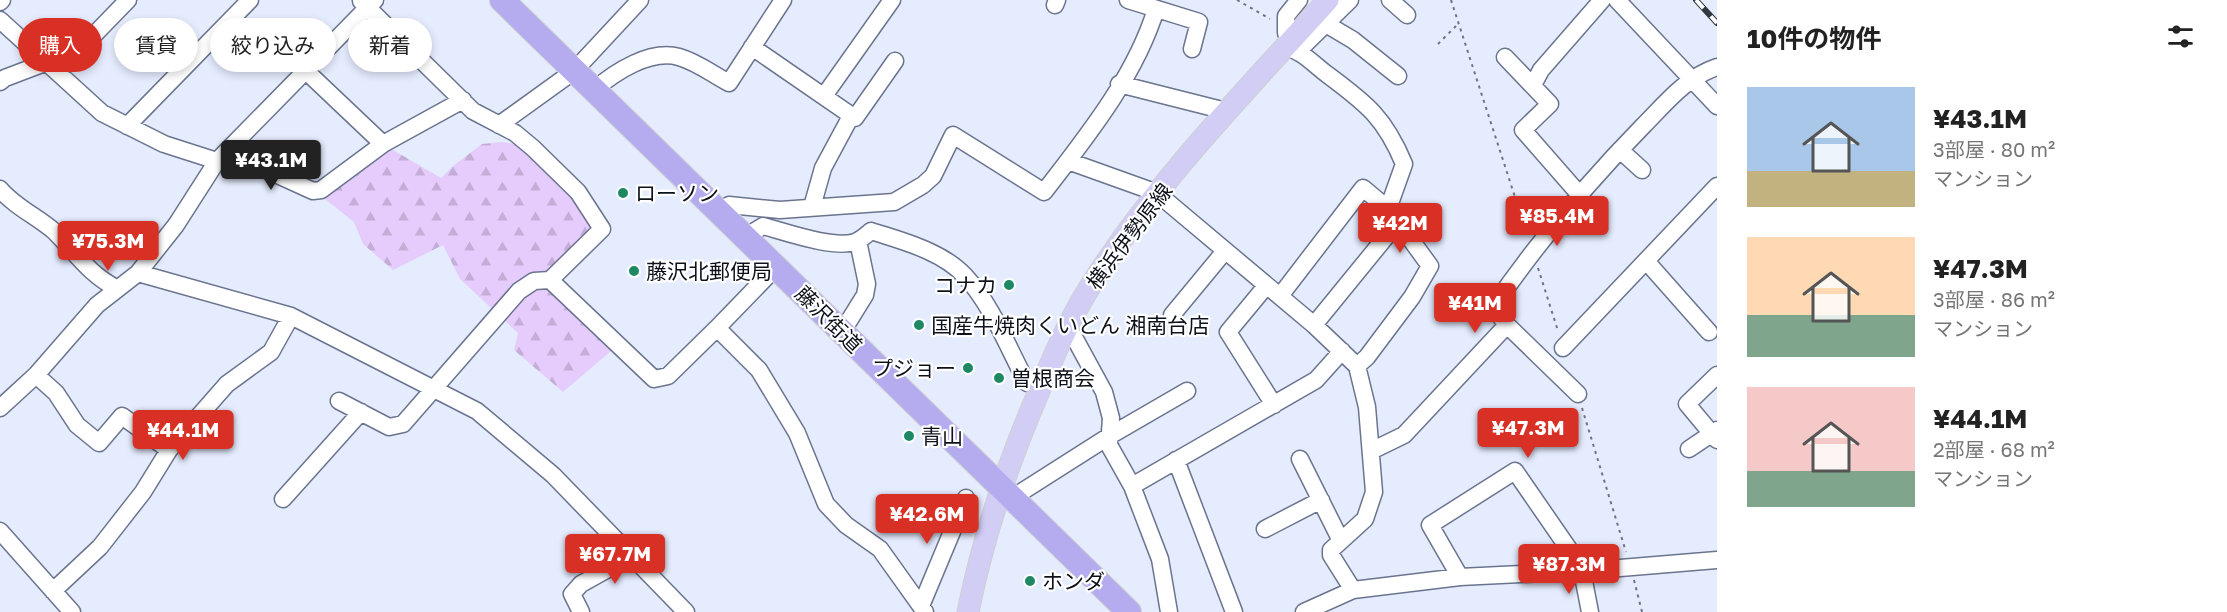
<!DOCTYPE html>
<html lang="ja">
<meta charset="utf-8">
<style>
body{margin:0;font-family:"Golos Text","Noto Sans JP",sans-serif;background:#f6f6f6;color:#222;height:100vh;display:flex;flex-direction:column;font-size:22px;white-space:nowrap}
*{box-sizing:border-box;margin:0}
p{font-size:20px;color:#767676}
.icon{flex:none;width:33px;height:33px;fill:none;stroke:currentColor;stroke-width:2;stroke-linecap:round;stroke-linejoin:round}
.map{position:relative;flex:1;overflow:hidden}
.details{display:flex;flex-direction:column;background:#fff;width:510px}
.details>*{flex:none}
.top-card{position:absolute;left:18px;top:18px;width:570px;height:54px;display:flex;gap:12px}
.price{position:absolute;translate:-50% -51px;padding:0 14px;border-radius:6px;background:#d93025;color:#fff;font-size:20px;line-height:39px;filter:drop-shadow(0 2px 3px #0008)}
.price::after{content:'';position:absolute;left:50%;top:36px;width:18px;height:14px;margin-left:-9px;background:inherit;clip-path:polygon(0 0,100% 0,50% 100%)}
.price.on{background:#222;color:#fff}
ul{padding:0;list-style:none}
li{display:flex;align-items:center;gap:18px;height:150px;padding:0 30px}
li span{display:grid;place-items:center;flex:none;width:168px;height:120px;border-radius:0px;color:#555}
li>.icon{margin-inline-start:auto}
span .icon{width:72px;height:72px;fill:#fffc;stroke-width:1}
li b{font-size:26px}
h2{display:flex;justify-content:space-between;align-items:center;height:72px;padding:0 30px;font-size:26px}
.pill{padding:0 21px;border-radius:27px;background:#fff;box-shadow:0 3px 9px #0003;font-size:21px;line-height:54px}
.pill.on{background:#d93025;color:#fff}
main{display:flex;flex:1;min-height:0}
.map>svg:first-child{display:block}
</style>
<main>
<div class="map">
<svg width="1717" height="612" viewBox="0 0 1717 612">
<defs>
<pattern id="forest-firs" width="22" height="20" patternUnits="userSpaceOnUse" patternTransform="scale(1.5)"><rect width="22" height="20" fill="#e6ccfc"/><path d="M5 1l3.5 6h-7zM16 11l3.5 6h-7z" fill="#c4aed7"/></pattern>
</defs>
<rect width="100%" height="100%" fill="#e5ecfe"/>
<path fill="url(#forest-firs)" d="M502,142L523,145L574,196L593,225L552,271L546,288L611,351L563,392L514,350L518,333L460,279L443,245L393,270L363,244L354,222L320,195L388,147L441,178L453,166L482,144Z"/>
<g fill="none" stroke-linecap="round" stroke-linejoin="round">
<defs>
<path id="minor" d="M1128,0L1199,22L1192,49
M1390,0L1407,15
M1617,0L1717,106
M361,1L473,111L515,133L533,148L578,192L602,229L550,280
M0,2L2,0
M1055,5L1057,0
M0,20L102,113L164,144L217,161
M1326,24L1353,40L1398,76
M1286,33V16L1299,0
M752,47L855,118L895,61
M1286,47C1304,52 1313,64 1328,75C1367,104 1385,118 1404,164L1388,209
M1299,50L1350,0
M1505,57L1550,104L1523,130L1579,194
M306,71L383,144
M58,72L128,0
M0,82L5,78L47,62
M1119,84L1218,109
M1533,85L1541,70L1602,0
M594,90C615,72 650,49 679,57C697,62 712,74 729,83L783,0
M824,96L892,0
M499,125L574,71L640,0
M127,126L250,0
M1620,150L1642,170
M227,152L313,191L321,190L383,144L463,100
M1068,161L1149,190
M0,189C15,207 38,217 55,232C76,253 89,274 116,288
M1158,194L1314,325L1357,366L1367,407L1374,492L1365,519L1331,550V555L1353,590
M812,207L823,168L851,116
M720,212L729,205L780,210L894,202L923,185L933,176L953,135L1044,192C1087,136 1135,77 1156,9
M871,231C902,241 942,251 965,276C992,305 1008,348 1027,383
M745,237L763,226C786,232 833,249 855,242C861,240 866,235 871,231
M1647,262L1709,332
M138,273L291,316L477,411L553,475L686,612
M1266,286L1228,332L1274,405
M1280,296L1363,188L1388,209L1398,222L1314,325
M1172,315L1225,251
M1507,325L1493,307C1538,242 1587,183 1643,126C1666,103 1685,78 1717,67
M1068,326L1104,392L1111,418L1109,445L1132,486L1160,559L1169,612
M717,328L776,267
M842,332L865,295L867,284L858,241
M1563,348L1717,186
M1357,366L1367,357L1412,297L1430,266L1398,222
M36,375L56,393L77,425L99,443L122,416L169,450
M1717,375L1687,404L1717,440
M339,401L389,427L403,424L519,291L534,281L550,280L654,379L668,376L717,328L759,370L797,433L826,504L846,525L880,549L925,612
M0,408L36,375L97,305L138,273L176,225L217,161L375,0
M1689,449L1717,430
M1371,451L1404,435L1507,325L1578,394
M1300,459L1341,541
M1176,460L1234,612
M1132,486L1316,380L1342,351
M1012,498L1111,435L1187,391
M283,499L361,412
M1265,529L1321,500
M0,531L72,612
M1582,571L1590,612
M1460,577L1430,525L1515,471L1584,571
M53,591L100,547L143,492L169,450L227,384L271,352L291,316
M921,606L966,498
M581,612L572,594L581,584L608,569L629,551
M1304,612L1353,590L1460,577L1584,571L1717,560"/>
<path id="major" d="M968,612C983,537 1007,466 1037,396C1052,360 1067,324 1088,290C1154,184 1245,92 1328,0"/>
<path id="highway" d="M502,0L1129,612"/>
</defs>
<use href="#minor" stroke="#6a748f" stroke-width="19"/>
<use href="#major" stroke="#cfcfd1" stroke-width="23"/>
<use href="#highway" stroke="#cfcfd1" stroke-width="26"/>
<path stroke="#6e7481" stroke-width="2" stroke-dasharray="3 4.5" stroke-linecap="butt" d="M1237,0L1270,19
M1451,0L1527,234
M1438,44L1458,24
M1538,268L1558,331
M1582,408L1626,552
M1634,580L1642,612"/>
<use href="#minor" stroke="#fff" stroke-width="16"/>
<use href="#major" stroke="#d2cdf5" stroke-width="21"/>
<use href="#highway" stroke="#b4acef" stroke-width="24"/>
<defs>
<path id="rail" d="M1696,0L1717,23"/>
</defs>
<use href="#rail" stroke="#323742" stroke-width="6"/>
<use href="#rail" stroke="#fff" stroke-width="4" stroke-dasharray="11" stroke-linecap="butt"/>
</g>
<g fill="#1e8865" stroke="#fff" stroke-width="2">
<circle cx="623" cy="193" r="6"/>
<circle cx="634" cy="271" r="6"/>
<circle cx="1009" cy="285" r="6"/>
<circle cx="919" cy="325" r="6"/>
<circle cx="968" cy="368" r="6"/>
<circle cx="999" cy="378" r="6"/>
<circle cx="909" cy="436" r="6"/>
<circle cx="1030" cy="581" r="6"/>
</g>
<g text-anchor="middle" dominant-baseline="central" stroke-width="4.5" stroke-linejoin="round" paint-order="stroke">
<g font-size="21" fill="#0d111b" stroke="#fff" text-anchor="start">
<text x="635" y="193">ローソン</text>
<text x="646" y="271">藤沢北郵便局</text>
<text x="997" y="285" text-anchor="end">コナカ</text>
<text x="931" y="325">国産牛焼肉くいどん 湘南台店</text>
<text x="956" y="368" text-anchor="end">プジョー</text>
<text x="1011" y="378">曽根商会</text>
<text x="921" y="436">青山</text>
<text x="1042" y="581">ホンダ</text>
</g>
<g font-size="21" fill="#0d111b" stroke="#fff">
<text transform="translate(1129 236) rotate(-53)">横浜伊勢原線</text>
<text transform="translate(829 319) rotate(45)">藤沢街道</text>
</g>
</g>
</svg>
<b class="price on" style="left:271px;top:191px">¥43.1M</b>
<b class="price" style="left:1557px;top:247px">¥85.4M</b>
<b class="price" style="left:1400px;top:254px">¥42M</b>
<b class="price" style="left:108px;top:272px">¥75.3M</b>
<b class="price" style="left:1475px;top:334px">¥41M</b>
<b class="price" style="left:1528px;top:459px">¥47.3M</b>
<b class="price" style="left:183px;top:461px">¥44.1M</b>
<b class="price" style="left:927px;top:545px">¥42.6M</b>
<b class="price" style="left:615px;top:585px">¥67.7M</b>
<b class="price" style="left:1569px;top:595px">¥87.3M</b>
<div class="top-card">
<a class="pill on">購入</a>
<a class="pill">賃貸</a>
<a class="pill">絞り込み</a>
<a class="pill">新着</a>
</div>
</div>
<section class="details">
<h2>10件の物件<svg class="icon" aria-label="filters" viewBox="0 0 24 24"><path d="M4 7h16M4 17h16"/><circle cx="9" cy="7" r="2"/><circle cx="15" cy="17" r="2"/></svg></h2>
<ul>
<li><span style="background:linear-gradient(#a9c7e8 70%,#c2b280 0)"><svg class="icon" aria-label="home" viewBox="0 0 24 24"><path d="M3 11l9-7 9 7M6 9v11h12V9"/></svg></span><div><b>¥43.1M</b><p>3部屋 · 80 m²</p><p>マンション</p></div></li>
<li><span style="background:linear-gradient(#ffd9b3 65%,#7fa58c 0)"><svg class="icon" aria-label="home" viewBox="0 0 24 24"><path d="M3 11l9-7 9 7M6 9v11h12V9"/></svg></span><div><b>¥47.3M</b><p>3部屋 · 86 m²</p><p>マンション</p></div></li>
<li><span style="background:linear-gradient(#f6c9c9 70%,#7fa58c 0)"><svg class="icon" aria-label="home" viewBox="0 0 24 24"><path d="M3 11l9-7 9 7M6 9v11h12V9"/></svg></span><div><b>¥44.1M</b><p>2部屋 · 68 m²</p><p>マンション</p></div></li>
</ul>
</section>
</main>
